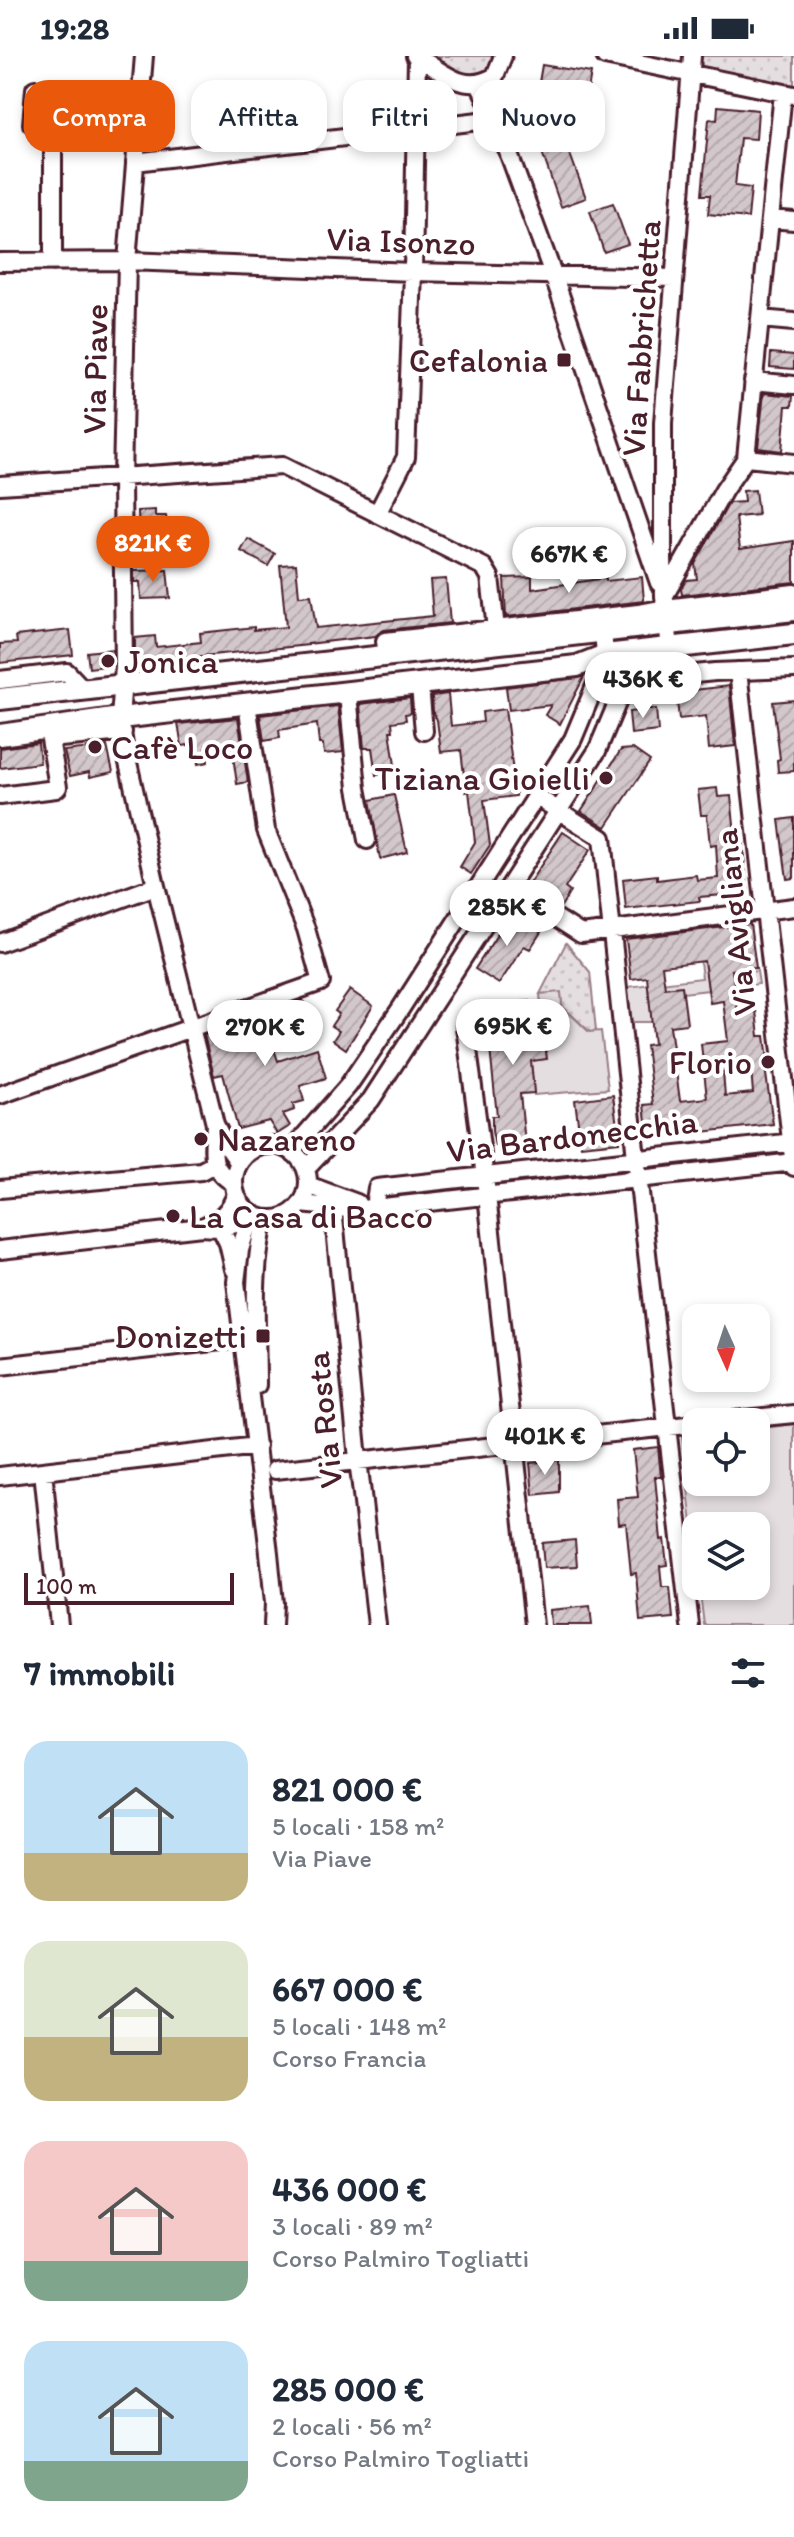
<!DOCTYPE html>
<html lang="it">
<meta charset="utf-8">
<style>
body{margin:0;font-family:Itim,sans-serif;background:#f6f6f7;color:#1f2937;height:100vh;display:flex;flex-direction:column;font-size:30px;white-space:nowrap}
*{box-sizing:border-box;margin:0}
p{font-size:26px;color:#747a83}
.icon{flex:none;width:44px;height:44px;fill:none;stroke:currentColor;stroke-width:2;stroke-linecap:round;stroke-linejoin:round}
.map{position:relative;height:1569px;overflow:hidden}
.sheet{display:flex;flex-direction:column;background:#fff;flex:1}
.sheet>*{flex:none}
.banner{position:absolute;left:24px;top:24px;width:746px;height:72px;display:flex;gap:16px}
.needle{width:52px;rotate:177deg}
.buttons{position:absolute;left:682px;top:1248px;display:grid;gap:16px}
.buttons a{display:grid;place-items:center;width:88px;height:88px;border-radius:16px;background:#fff;box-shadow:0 4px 12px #0003;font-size:40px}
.scale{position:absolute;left:24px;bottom:20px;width:210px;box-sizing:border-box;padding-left:8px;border:4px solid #4a1f2b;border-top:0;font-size:22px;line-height:28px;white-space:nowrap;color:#4a1f2b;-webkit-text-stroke:6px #fff;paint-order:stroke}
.price{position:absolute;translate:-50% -68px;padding:0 18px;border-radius:28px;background:#fff;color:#222;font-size:26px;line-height:52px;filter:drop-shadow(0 2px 4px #0008)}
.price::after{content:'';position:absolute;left:50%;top:48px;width:24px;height:18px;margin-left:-12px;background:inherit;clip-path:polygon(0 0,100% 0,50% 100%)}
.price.on{background:#ea580c;color:#fff}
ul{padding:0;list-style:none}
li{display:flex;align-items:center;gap:24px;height:200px;padding:0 24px}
li span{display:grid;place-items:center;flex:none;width:224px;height:160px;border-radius:24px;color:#555}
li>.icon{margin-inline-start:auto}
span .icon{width:96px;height:96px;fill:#fffc;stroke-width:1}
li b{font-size:34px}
h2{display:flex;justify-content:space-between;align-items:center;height:96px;padding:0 24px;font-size:34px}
.pill{padding:0 28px;border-radius:24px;background:#fff;box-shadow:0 4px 12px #0003;font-size:28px;line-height:72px}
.pill.on{background:#ea580c;color:#fff}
.status{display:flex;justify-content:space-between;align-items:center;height:56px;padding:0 40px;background:#fff;direction:ltr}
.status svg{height:22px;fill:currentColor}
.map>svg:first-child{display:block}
</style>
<div class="status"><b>19:28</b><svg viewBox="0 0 49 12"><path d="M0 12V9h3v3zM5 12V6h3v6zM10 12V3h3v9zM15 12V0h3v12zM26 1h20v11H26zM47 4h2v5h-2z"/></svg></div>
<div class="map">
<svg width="794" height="1569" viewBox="0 0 794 1569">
<defs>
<pattern id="grass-dots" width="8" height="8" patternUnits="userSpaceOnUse" patternTransform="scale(2)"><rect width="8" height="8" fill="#e5dee0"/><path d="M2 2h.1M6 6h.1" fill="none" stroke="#c6bec0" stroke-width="1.8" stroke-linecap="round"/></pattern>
<pattern id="building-hatch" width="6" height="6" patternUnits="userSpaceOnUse" patternTransform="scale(2)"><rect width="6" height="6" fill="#d2c7cb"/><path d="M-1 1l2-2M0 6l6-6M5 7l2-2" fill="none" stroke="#b6aaae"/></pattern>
</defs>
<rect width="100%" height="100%" fill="#fff"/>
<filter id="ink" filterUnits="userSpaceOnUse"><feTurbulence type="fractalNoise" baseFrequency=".0125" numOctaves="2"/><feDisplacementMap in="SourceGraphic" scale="16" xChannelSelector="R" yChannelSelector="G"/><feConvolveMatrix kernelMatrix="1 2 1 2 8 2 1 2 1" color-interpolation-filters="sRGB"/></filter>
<g filter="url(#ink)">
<path fill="url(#grass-dots)" stroke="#987e86" stroke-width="2" d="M438,0H493L491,11L484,19C467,20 447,15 438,0Z
M702,0H794V31L701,12Z
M566,887L590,916L596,975L590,976L562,950L561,937L540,938Z"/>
<path fill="#e5dee0" stroke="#987e86" stroke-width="2" d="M705,869H710L716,920L757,915L759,928L735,931L733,921L707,924L708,934L683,937L682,930L648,933L652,966H632L627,931L702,922L700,906L709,904Z
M561,936L562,950L589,976L601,975L608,1033L534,1039L531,1005L546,1003L540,938Z
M794,1368V1569H704L699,1530H756V1470H696V1503L682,1381L696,1380V1426H756V1373Z"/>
<path fill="url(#building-hatch)" stroke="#4a1f2b" stroke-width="2" fill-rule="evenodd" d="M542,9L591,17L586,46L537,38Z
M718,50L758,54L756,83L740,82L735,130L751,132L748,162L708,158L710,139H702L709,63L717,64Z
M559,68L586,142L561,151L535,76Z
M613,147L628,188L604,196L590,155Z
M771,297L794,299V313L770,311Z
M764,337L793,340L792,350H786L782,395L758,392Z
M755,434L758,459L736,461L740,493L794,485V526L682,539L681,533L686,524L697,523L695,508L729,447L744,446L743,435Z
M155,454V460H166L168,479L159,480V486L139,487L138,455Z
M248,483L275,498L268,510L241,495Z
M296,508L299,540L311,539L316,572L433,560L430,524L446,523L450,567L384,574L375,580L308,588V589L135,607V582L155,580L156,591L201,586L200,577L254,571V574L286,571L280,509Z
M167,514L170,542L141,543L140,526H134V515Z
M532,521V533L606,522V525L642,521L644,545L506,561L504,522Z
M70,574L73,599L0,607V588L17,587L16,580Z
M113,593V609L89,612L87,596Z
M584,621L560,668L545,659L551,649L509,654L506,631Z
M729,630L735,690L709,693L706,660L679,663L676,636Z
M448,638L451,670L483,666L482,656L505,653L516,740L484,744L490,789L471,818L460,811L475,786L469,735L466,736L461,694L441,696L437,664L433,655L432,640Z
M410,642L411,657L405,658L406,664L392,666L393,675H390L396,716L376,719L372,692H364L360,648Z
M794,644V715L778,716L777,704L780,703L773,646Z
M647,649V653H656L658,675L631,678L629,656L637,655L636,650Z
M338,650L343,696L324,698L323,688H319L317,668L279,674L280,682L264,685L260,659Z
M238,662L248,726L237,728L231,686L206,689L208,706L198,708L195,688L182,690L178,668Z
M38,687L40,707L0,712V692Z
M107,690L113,716L90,721L89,716L70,720L64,695Z
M633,693L650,705L606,771L581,755L621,694Z
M717,732L718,741L731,740L735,777L741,776L748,837L699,841L700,845L626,853L623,823L657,819V824L696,819L697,824L718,822L716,789L710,790L707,759H701L698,734Z
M394,739L407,796L380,803L370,744Z
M794,762V822L787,823L779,764Z
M563,776L590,794L565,832L570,836L560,852L526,832Z
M511,857L541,876L530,893L524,890L499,928L475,913Z
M750,868L756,912L732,914L738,958L756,955L759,980H765L769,1011H765L773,1068L648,1082L644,1049L653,1048L646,989L654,988L647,921L631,923L626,883ZM704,905L710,947L723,945L728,985L701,988L707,1042L680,1045L670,970L687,968L682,930L665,932L662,910ZM751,1013L753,1037L725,1040L723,1016Z
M350,934L373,950L346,993L333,984L339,975L331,970L339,958L335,955Z
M303,944L311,971L271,984L278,1005L317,992L326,1022L300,1030L304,1045L293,1048L294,1054L283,1058L290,1070L277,1078L269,1065L238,1073L223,1018L214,1020L204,979L215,975L218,986L246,980L241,966Z
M530,945L533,974L543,973L547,1003L531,1005L534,1037L520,1038L525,1087L511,1090H495L492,1075V1060H497L489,983H494L490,949Z
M613,1039L619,1086L581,1090L575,1044Z
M658,1391L661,1421H655L661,1484L664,1483L667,1509L660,1510L662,1531H670L673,1562L640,1565L636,1517L631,1518L626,1467L619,1468L617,1443L638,1441L633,1394Z
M559,1404V1436L533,1439L530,1407Z
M575,1484L577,1510L544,1512L542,1487Z
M590,1550L592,1569H551L550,1554Z"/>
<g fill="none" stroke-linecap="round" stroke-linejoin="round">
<defs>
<path id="minor" d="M144,0L127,205L122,423L124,611L120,662L124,689L156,830L215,1068L223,1084L239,1107
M415,0C443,14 462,40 495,20L503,0
M605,0L794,39
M479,28L496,63L553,218L659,527
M35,33L32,68L53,71
M783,37L770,163L794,165
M135,106L496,63
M0,206L127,205L413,216L674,222
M53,206V71L137,80
M760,263L794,266
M753,325L794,329
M746,402L794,407
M0,429L282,410L484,511L490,521L496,573
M377,458L406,401L413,216L417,1
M665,539L724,434L746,402L770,163
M387,599L385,585L639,557L665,552L794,537
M605,599L655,622L715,616L794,613
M738,615L794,1111
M0,624L67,616L83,633
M420,630L424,675
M348,638L357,732L367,784
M50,675V683L123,676
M0,740L56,733L58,731L50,683
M537,741L602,782L636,1102L690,1569
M556,862L581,878L794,851
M0,887L156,830
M465,971L485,1121L534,1569
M0,1039L321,926L306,873L266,774L247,648
M215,1069C213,1095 208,1113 234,1127
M234 1126a37 37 0 1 1 74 0a37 37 0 1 1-74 0Z
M291,1095L348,1030L401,952L573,683L595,630L605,599L603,575
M306,1113L371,1044L597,695L620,640L639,627L655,622L670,592L664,540L663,503V367L692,0
M308,1129L357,1147
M0,1133L201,1115L214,1108
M301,1148L350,1153L374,1152L794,1106
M333,1152L358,1403L377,1569
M374,1152L377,1132L794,1086
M251,1158L240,1194L236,1226L269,1497L274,1547L273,1569
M202,1171C220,1163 229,1157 236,1138
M221,1173L228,1187L234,1213
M0,1194L202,1171C222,1173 234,1171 250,1159
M0,1310L257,1281
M257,1329C257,1273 251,1217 265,1163
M713,1366L794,1358
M275,1414L696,1368
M43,1415L59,1569
M0,1420L257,1390"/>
<path id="major" d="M0,643L794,554
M0,679L120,662L577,610L605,599L794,578"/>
</defs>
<use href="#minor" stroke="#4a1f2b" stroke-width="22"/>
<use href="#major" stroke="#4a1f2b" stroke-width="26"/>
<use href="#minor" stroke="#fff" stroke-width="16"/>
<use href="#major" stroke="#fff" stroke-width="20"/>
</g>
</g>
<g fill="#4a1f2b" stroke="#fff" stroke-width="3">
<rect x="556" y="296" width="16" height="16" rx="4"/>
<circle cx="108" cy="605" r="8"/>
<circle cx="95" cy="691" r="8"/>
<circle cx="606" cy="722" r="8"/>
<circle cx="768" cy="1006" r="8"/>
<circle cx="201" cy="1083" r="8"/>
<circle cx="173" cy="1160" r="8"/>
<rect x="255" y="1272" width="16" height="16" rx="4"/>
</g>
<g text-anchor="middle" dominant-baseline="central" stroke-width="8" stroke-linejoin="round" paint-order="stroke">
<g font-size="34" fill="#4a1f2b" stroke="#fff">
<text transform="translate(401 185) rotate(2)">Via Isonzo</text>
<text transform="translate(641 282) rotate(-86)">Via Fabbrichetta</text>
<text transform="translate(95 313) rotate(-89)">Via Piave</text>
<text transform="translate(735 866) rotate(-96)">Via Avigliana</text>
<text transform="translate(572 1080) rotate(-7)">Via Bardonecchia</text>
<text transform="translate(324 1364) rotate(-96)">Via Rosta</text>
</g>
<g font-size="34" fill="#4a1f2b" stroke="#fff" text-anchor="end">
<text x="548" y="304">Cefalonia</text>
<text x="124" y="605" text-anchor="start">Jonica</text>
<text x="111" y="691" text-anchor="start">Cafè Loco</text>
<text x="590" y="722">Tiziana Gioielli</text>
<text x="752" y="1006">Florio</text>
<text x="217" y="1083" text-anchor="start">Nazareno</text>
<text x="189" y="1160" text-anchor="start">La Casa di Bacco</text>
<text x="247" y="1280">Donizetti</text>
</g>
</g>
</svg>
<div class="buttons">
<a><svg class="needle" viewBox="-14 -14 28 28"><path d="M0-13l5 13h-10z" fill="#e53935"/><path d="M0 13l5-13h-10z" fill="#747a83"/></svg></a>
<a><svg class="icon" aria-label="locate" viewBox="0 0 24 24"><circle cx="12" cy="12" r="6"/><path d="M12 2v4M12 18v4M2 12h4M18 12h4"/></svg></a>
<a><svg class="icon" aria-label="layers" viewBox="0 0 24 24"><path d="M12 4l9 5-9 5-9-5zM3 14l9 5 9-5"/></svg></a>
</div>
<div class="scale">100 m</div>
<b class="price on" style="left:153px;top:528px">821K €</b>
<b class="price" style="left:569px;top:539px">667K €</b>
<b class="price" style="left:643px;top:664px">436K €</b>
<b class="price" style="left:507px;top:892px">285K €</b>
<b class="price" style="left:513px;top:1011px">695K €</b>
<b class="price" style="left:265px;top:1012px">270K €</b>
<b class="price" style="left:545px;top:1421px">401K €</b>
<div class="banner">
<a class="pill on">Compra</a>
<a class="pill">Affitta</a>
<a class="pill">Filtri</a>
<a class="pill">Nuovo</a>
</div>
</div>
<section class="sheet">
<h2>7 immobili<svg class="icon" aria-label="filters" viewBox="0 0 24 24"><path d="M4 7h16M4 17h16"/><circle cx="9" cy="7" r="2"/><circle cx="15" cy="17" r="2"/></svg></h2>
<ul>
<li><span style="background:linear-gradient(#bfe0f5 70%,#c2b280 0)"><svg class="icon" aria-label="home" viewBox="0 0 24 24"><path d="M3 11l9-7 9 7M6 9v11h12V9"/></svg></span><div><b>821 000 €</b><p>5 locali · 158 m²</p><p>Via Piave</p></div></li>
<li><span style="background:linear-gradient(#dfe7d0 60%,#c2b280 0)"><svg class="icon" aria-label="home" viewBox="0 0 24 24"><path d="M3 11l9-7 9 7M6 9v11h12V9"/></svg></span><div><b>667 000 €</b><p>5 locali · 148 m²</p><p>Corso Francia</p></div></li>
<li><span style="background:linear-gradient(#f6c9c9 75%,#7fa58c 0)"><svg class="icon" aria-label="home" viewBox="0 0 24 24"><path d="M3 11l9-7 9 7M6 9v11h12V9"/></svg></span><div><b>436 000 €</b><p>3 locali · 89 m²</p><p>Corso Palmiro Togliatti</p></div></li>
<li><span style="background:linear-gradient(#bfe0f5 75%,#7fa58c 0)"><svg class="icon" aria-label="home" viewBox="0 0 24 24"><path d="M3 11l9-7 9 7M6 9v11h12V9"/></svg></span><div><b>285 000 €</b><p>2 locali · 56 m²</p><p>Corso Palmiro Togliatti</p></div></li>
</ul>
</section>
